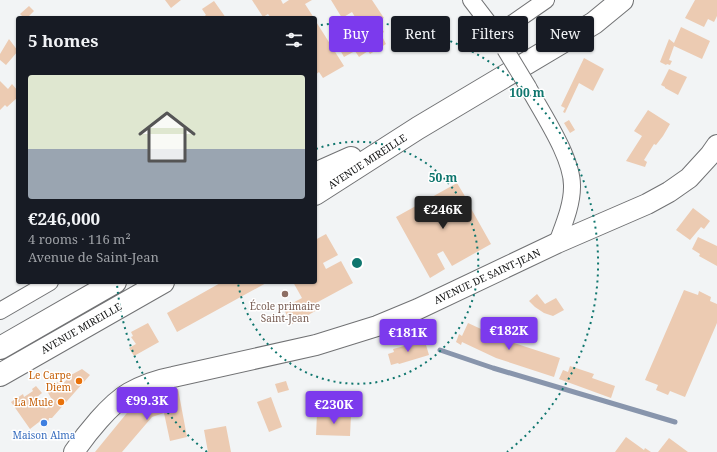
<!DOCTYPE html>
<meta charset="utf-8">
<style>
body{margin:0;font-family:"Noto Serif",serif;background:#20242c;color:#f1f3f6;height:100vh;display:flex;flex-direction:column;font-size:15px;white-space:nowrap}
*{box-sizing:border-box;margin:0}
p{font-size:13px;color:#9ea1a6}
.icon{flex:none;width:22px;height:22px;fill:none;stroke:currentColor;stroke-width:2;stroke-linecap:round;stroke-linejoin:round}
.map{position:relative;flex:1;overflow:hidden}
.panel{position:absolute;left:16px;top:16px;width:301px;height:268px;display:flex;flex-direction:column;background:#171b24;border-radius:4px;box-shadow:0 1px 3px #0004}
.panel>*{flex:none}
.hud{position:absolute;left:329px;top:16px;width:328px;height:36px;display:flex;gap:8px}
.price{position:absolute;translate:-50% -34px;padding:0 9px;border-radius:4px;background:#7c3aed;color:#fff;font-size:13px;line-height:26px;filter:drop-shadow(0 1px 2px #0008)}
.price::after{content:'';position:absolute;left:50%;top:24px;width:12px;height:9px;margin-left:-6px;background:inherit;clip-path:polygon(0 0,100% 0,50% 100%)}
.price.active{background:#222;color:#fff}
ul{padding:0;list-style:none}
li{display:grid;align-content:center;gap:8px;height:212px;padding:0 12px}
li span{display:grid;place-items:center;height:124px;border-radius:4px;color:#555}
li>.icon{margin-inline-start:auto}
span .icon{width:72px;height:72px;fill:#fffc;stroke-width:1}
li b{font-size:17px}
h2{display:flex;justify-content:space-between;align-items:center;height:48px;padding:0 12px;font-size:17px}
.tag{padding:0 14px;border-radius:4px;background:#171b24;box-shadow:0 1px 3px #0004;font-size:14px;line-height:36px}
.tag.active{background:#7c3aed;color:#fff}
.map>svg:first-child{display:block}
</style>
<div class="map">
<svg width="717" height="452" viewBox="0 0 717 452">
<rect width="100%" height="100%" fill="#f2f4f5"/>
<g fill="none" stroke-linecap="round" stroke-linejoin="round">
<path stroke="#8895ac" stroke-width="5" d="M440,350L493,368L675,422"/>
</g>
<path fill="#eccbb2" d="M165,0H181L171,8Z
M252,0H281L283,4L289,0H312L305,4L314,18H271L268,14L263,17Z
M331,0H372L384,18L378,21L384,32L381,34L386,44L370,54L368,51L359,57L355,51L344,57L332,36L346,27L352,36L363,30L352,12L342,18Z
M695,0H717V16L714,22L708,19L704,27L685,18Z
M214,1L226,18H202L206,15L202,9Z
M29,6L34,11L27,18H24L20,14Z
M315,20L344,66L323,78L319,72L315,75Z
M681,27L710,41L702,59L674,46L669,60L672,61L670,65L667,64L666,65L660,62L669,39L674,43Z
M9,39L18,51L6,65L0,60V54Z
M584,58L604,69L593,91L579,83L565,113L563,112L565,108L561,106Z
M669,69L687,77L678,95L665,88V87L661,85Z
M0,81L8,89L12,84L18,91V97L7,107L5,105L0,110Z
M648,110L670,124L663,136L656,145L654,144L644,160L647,162L645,167L626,161L642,136L634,131Z
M569,120L575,130L570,133L564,123Z
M457,183L466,198L450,206L454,214L469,205L491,244L452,266L443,251L437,254L445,269L430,278L396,217Z
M693,208L710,221L704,229L701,227L690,240L676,230Z
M326,234L338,255L323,263L326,269L341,261L353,283L316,303L319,309L292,324L283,308L302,298L293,282H315V240Z
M698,237L717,246V266L699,256L700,254L692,249Z
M222,282H268L177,332L167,313Z
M684,290L698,295L699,291L711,297L710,301L717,304V323L685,397L670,391L668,395L656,390L658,385L645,380Z
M537,294L545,304L556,298L564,310L553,316L544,313L535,307L529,301Z
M148,323L159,342L134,356L129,348L136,344L131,337L133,336L131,332Z
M468,323L505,340L560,358L554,377L496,358L462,342L461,345L456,342L459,334L462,336Z
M419,342L426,345L429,355L399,364L398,363L391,365L388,354L394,352L393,349Z
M570,366L594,374L592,378L615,386L611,398L559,379L563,370L568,372Z
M82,369L90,375L52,418H49L47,427L41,425L39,422L30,429L11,402L23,394L24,397L33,391L32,389L36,386L42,393L37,397L46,409L55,401L51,398L46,389L58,382L62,385L71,375Z
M286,381L289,390L278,393L275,384Z
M178,389L187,437L170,441L164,413L152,417L122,452H95L131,408L151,397L161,394V393Z
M271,397L282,427L269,432L257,402Z
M317,414L351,415L350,436L316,435Z
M226,426L231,452H208L204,430Z
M626,437L644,450L645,448L651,452H615Z
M669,438L688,452H658Z"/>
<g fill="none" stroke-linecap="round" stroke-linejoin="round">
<defs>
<path id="minor" d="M471,0L497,34L501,42
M497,34L546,0
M528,87C542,113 573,158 572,187C572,206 563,226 557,243
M0,311L50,282"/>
<path id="tertiary" d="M74,452C86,434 110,404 129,393C143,385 157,380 173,377L316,345L377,326L418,309L557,243L647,204L669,192L689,178L710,155L717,145"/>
<path id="primary" d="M315,174L351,158
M315,194L418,128L594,23L622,0
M0,348L115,282
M0,375L163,282"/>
</defs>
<use href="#minor" stroke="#717274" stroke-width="18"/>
<use href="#tertiary" stroke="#717274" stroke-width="22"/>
<use href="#primary" stroke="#717274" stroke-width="24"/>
<use href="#minor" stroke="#fff" stroke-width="16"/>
<use href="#tertiary" stroke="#fff" stroke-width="20"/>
<use href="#primary" stroke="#fff" stroke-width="22"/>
<defs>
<path id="minor-bridge" d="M505,49L528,87"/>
</defs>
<use href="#minor-bridge" stroke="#717274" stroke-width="18" stroke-linecap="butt"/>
<use href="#minor-bridge" stroke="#fff" stroke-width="16"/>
</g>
<g fill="none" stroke="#0f766e" stroke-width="2" stroke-dasharray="2 4">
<path d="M316 149A121 121 0 1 1 238 283"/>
<path d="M207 452A241 241 0 0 1 117 284M315 26A241 241 0 0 1 507 452"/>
</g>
<circle fill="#8d6e63" stroke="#fff" stroke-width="1.5" cx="285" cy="294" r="4"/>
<g fill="#e8710a" stroke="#fff" stroke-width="1.5">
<circle cx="79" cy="381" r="4"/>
<circle cx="61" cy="402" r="4"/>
</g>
<circle fill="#3f7fe0" stroke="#fff" stroke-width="1.5" cx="44" cy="423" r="4"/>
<g text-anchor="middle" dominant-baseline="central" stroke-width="3" stroke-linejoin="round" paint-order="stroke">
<g font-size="10" fill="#101111" stroke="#fff">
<text transform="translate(367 161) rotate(-33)">AVENUE MIREILLE</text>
<text transform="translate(487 276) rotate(-25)">AVENUE DE SAINT-JEAN</text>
<text transform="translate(81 328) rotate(-30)">AVENUE MIREILLE</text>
</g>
<g font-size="10" fill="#785e54" stroke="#fff">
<text x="285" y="306">École primaire<tspan x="285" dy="12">Saint-Jean</tspan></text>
</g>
<g font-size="10" fill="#c56008" stroke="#fff" text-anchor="end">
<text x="71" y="375">Le Carpe<tspan x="71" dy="12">Diem</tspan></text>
<text x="53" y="402">La Mule</text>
</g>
<g font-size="10" fill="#366cbe" stroke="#fff">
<text x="44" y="435">Maison Alma</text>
</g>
</g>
<circle cx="357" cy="263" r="6" fill="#0f766e" stroke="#fff" stroke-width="2"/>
<g font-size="12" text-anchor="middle" font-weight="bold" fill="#0f766e" stroke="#fff" stroke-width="3" stroke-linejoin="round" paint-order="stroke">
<text x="527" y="97">100 m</text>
<text x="443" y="182">50 m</text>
</g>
</svg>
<b class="price active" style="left:443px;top:230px">€246K</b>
<b class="price" style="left:509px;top:351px">€182K</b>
<b class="price" style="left:408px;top:353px">€181K</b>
<b class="price" style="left:147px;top:421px">€99.3K</b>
<b class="price" style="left:334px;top:425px">€230K</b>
<div class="hud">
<a class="tag active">Buy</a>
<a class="tag">Rent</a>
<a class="tag">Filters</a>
<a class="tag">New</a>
</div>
<section class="panel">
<h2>5 homes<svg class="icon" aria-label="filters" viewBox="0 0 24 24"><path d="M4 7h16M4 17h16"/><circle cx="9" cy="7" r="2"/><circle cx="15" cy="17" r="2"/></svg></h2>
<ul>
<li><span style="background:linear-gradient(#dfe7d0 60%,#9aa5b1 0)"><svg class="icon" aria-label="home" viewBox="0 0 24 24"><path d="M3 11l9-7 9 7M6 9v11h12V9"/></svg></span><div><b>€246,000</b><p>4 rooms · 116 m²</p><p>Avenue de Saint-Jean</p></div></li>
</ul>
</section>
</div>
